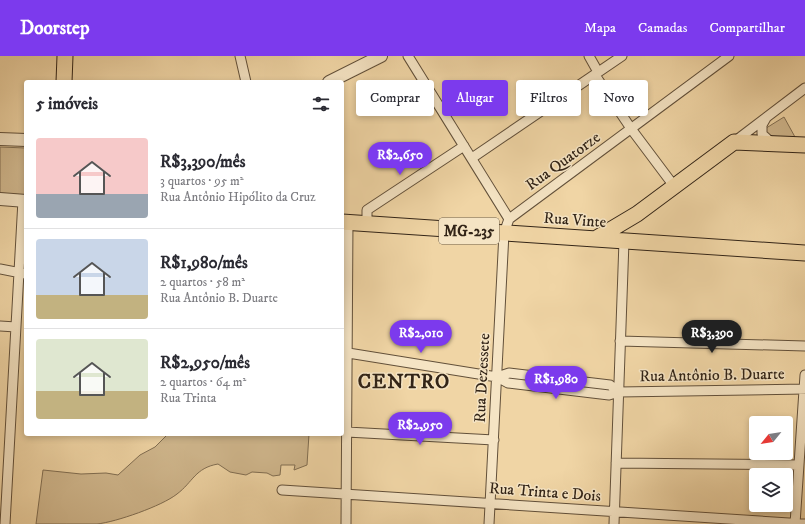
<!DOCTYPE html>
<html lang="pt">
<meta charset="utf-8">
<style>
body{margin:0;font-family:"IM FELL DW Pica",serif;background:#f2f2f3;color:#2b2b33;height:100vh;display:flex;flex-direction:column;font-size:15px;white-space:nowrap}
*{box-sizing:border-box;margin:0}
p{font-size:13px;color:#7c7c81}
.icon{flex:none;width:22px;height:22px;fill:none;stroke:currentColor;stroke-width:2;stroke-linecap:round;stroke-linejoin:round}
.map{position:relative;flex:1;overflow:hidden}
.side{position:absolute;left:24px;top:24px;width:320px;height:356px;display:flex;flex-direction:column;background:#fff;border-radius:4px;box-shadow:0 2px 6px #0003}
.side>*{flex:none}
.top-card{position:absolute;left:356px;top:24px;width:380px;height:36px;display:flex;gap:8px}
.needle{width:26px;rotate:240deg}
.tools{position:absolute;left:749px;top:360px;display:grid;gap:8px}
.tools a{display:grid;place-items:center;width:44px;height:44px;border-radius:4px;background:#fff;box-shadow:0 2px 6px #0003;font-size:20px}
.price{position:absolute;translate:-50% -34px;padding:0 9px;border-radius:14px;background:#7c3aed;color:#fff;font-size:13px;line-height:26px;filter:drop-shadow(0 1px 2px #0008)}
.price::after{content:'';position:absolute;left:50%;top:24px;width:12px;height:9px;margin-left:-6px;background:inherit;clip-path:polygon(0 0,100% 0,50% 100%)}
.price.current{background:#222;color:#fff}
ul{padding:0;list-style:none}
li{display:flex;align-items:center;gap:12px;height:100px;padding:0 12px}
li+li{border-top:1px solid #e1e1e2}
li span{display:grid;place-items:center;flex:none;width:112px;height:80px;border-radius:4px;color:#555}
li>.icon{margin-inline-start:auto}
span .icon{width:48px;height:48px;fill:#fffc;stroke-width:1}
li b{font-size:17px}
h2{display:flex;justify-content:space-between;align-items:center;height:48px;padding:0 12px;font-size:17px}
.chip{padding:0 14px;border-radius:4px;background:#fff;box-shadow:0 2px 6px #0003;font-size:14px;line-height:36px}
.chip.current{background:#7c3aed;color:#fff}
header{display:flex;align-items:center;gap:24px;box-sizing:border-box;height:56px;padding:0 20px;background:#7c3aed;color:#fff}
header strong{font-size:19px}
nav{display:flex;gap:22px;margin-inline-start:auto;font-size:14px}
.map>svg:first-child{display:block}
</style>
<header>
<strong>Doorstep</strong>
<nav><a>Mapa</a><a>Camadas</a><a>Compartilhar</a></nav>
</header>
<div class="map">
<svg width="805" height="468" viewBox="0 0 805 468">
<rect width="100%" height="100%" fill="#f0d5a5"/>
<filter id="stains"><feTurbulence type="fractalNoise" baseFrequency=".005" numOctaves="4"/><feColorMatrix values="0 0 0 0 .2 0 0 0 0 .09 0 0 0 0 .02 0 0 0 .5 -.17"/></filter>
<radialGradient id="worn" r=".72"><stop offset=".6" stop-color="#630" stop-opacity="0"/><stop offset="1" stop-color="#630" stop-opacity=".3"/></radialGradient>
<path fill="#d0b78d" stroke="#816e52" d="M784,61L795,81H768L763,74Z
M0,91L26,92V139L0,137Z
M168,378H309L307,409L294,414L295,409H281L280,419L273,420L267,417L252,416L246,419L230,416L218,408C195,412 193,426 177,438C162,450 116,466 97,468C77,468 56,468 36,468L43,414L81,418L106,417L118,419L140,399L155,391Z"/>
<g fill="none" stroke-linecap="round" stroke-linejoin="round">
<defs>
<path id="minor" d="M240,0L246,26
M408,0L509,163
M589,0L598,16
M595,19L632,74L674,130
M766,62L762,69V78L772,87
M734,86L805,32
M472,102L622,0
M509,163L729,0
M367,168V154L464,90
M0,213L26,218
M0,270L16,271
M620,285L805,290
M342,296L497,321L508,327L609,339L619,336L805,333
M497,321L509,317L610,329L619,336
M347,376L494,384
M616,407L799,409
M282,434L805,468
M5,468L23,144
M346,468L348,166
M489,468L504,177L509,163
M614,468L624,185
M795,468L805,319"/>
<path id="tertiary" d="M329,26L381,0
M0,83L26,84
M0,143L26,145"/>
<path id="primary" d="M64,26L65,0
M342,166L805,197
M595,183L637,158L734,86L805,89"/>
</defs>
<use href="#minor" stroke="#62503a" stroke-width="11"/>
<use href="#tertiary" stroke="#62503a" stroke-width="14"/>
<use href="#primary" stroke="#322417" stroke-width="17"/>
<use href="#minor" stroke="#f5e4c4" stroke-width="9"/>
<use href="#tertiary" stroke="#f5e4c4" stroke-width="12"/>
<use href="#primary" stroke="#f0d5a5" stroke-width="15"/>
</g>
<g text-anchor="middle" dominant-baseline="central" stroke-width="3" stroke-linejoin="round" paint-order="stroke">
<rect fill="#f5e4c4" stroke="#6c5e4b" stroke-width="1" x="439" y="162" width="60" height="26" rx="3"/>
<g font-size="15" font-weight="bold" fill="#322417">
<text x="469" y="175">MG-235</text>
</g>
<g font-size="16" fill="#322417" stroke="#f5e4c4">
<text transform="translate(563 105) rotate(-36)">Rua Quatorze</text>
<text transform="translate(575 164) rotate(4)">Rua Vinte</text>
<text transform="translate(712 319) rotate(-1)">Rua Antônio B. Duarte</text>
<text transform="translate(482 322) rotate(-87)">Rua Dezessete</text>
<text transform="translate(545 436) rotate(4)">Rua Trinta e Dois</text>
</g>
<g font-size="20" font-weight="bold" letter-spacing="1" fill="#322417" stroke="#f5e4c4">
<text x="404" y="326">CENTRO</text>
</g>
</g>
<rect width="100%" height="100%" filter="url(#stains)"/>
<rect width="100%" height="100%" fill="url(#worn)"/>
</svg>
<div class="tools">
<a><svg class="needle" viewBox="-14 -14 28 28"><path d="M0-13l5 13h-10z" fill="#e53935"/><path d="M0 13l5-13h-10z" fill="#7c7c81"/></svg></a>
<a><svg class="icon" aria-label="layers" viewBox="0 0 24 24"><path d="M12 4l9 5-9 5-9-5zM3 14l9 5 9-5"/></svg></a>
</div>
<b class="price" style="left:400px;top:120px">R$2,650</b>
<b class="price" style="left:421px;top:298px">R$2,010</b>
<b class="price current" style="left:712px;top:298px">R$3,390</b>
<b class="price" style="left:556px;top:344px">R$1,980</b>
<b class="price" style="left:420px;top:390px">R$2,950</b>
<div class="top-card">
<a class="chip">Comprar</a>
<a class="chip current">Alugar</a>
<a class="chip">Filtros</a>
<a class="chip">Novo</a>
</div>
<section class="side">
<h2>5 imóveis<svg class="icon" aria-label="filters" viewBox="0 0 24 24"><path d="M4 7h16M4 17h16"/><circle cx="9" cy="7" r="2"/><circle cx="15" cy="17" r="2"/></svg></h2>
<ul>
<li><span style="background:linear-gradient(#f6c9c9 70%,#9aa5b1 0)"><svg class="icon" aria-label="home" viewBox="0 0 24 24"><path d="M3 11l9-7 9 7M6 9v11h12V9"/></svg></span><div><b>R$3,390/mês</b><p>3 quartos · 95 m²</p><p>Rua Antônio Hipólito da Cruz</p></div></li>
<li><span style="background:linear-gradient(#c9d6e8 70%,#c2b280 0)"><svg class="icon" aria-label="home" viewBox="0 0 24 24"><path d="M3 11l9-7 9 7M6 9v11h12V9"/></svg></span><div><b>R$1,980/mês</b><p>2 quartos · 58 m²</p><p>Rua Antônio B. Duarte</p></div></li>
<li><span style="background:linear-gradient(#dfe7d0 65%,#c2b280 0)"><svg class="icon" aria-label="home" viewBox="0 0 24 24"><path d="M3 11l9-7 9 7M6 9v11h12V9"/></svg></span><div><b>R$2,950/mês</b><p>2 quartos · 64 m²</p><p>Rua Trinta</p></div></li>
</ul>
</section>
</div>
